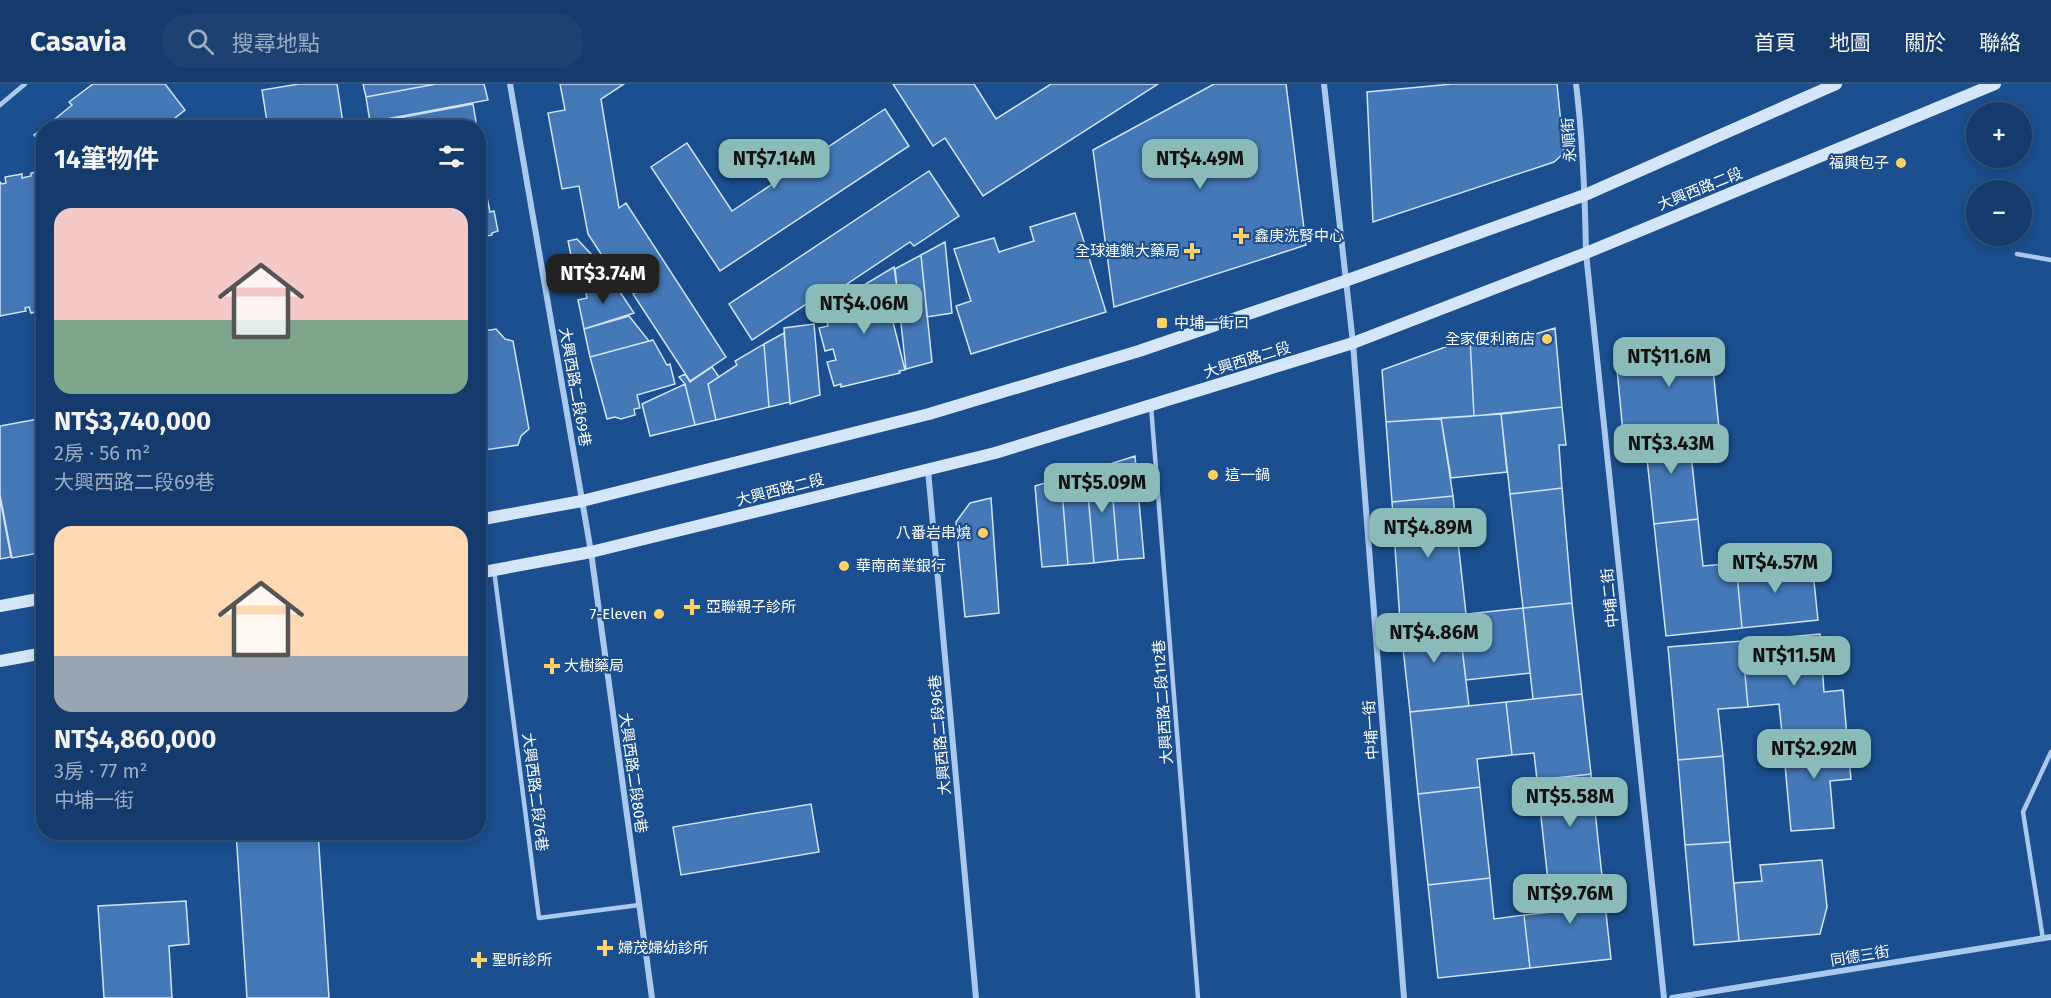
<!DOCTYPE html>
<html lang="zh-TW">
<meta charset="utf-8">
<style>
body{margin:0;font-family:"Fira Sans","Noto Sans TC",sans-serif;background:#1d4271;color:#f1f3f6;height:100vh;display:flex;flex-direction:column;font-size:22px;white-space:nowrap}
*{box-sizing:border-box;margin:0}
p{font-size:20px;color:#9dadc1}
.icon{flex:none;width:33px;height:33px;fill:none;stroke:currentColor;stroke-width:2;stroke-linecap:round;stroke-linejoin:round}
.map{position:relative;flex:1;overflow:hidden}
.sheet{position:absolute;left:36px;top:36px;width:450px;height:720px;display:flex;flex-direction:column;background:#143b6b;border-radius:24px;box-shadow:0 3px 15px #0003,0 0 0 2px #33557e}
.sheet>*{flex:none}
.tools{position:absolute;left:1966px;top:18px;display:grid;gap:12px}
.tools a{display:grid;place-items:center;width:66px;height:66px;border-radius:50%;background:#143b6b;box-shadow:0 3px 15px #0003,0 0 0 2px #33557e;font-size:30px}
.price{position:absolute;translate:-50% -51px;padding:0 14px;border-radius:12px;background:#8bbbb9;color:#111;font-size:20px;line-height:39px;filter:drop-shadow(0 2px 3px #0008)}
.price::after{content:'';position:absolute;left:50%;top:36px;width:18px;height:14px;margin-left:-9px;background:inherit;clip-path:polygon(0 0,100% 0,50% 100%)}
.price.active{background:#222;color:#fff}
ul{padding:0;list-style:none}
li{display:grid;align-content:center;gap:12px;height:318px;padding:0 18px}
li span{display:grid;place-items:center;height:186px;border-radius:18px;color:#555}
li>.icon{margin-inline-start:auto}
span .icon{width:108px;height:108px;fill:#fffc;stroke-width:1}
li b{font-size:26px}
h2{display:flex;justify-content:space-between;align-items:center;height:72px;padding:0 18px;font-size:26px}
header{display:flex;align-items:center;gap:36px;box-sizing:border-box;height:84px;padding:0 30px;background:#143b6b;border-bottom:2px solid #33557e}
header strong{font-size:28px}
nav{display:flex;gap:33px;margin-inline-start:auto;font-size:21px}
.search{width:420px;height:54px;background:#1d4271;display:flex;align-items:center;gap:15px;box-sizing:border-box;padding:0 21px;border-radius:24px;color:#9dadc1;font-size:22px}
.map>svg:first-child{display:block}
</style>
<header>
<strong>Casavia</strong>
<div class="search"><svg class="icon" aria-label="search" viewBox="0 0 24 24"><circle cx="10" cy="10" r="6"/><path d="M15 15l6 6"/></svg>搜尋地點</div>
<nav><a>首頁</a><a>地圖</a><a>關於</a><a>聯絡</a></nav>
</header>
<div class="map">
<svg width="2051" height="914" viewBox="0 0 2051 914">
<rect width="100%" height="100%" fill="#1b4f8f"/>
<path fill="#4478b7" stroke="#cfe3fa" stroke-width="1.5" d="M93,0H165L185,26L162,44H44L72,21L69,18Z
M299,0H337L343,39L319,44H268L262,6Z
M363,0H436L366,13Z
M436,0H484L488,16L370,38L366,13Z
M560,0H624L601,15L619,124L626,119L726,273L690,297L633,210L645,203L633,186L626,189L617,174L607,179L588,150L579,102L562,105L548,29L565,26Z
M893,0H974L996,35L1051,0H1158L983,112L945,54L933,62Z
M1214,0H1286L1306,161L1114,223L1093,66Z
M1452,0H1557L1564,69L1554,78L1373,138L1367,8Z
M473,20L477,44H378L377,38Z
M885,25L909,62L720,187L651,83L687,59L732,127Z
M44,44V63L34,51Z
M484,76L487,93L483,94L490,128L494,127L498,147L492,149V151L478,154V77Z
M40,87L41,92H44V226L31,229L29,223L25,224L26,227L0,232V98L2,100L6,99L5,93L22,90V94L31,92V89Z
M929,87L959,132L914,162L910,158L823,216L820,211L752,256L729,220Z
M1075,129L1106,228L971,270L956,222L971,217L954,165L994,154L999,168L1034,157L1030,143Z
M577,155L605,185L612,196L578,204L568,157Z
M945,158L952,229L927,233L921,171Z
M921,171L932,278L906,285L895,185Z
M894,183L898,212L887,214L905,286L899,287L900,289L841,303V300L834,302L827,278L836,276L833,265L825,267L819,244L828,242L825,230L846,225L842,214Z
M612,196L634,229L584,245L578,216L587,214L585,203Z
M629,232L649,257L590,273L584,245Z
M814,240L820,311L790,320L784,244Z
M1555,244L1562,323L1474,332L1470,254L1519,255Z
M496,245L505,255L513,257L529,345L521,352L518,361L478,367V248Z
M784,249L790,318L769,323L764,260Z
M1470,254L1474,332L1386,338L1382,286Z
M1710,255L1720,354L1690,357L1688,342L1623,349L1615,264Z
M653,256L667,281L670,280L675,300L637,311L640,324L634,325L635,331L621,335L615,333L607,335L590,273Z
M764,260L769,323L716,336L708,300L737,281L735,277Z
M712,283L719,293L708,300L716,336L695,341L685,300L679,293L685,290L690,298Z
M685,300L695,341L650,352L642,320Z
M1562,323L1566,361H1559L1562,404L1510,410L1501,330Z
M1501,330L1507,388L1451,394L1441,334Z
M44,334V468L12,474L0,411V342Z
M1441,334L1453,412L1392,418L1386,338Z
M1688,342L1698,435L1654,440L1644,347Z
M1135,372L1144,474L1118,476L1110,380Z
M1110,380L1118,476L1094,479L1086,387Z
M1086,387L1094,479L1068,481L1061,394Z
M1061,394L1068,481L1042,483L1035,402Z
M1562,404L1572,519L1523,524L1510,410Z
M1453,412L1466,530L1400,537L1392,418Z
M0,414L11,473L0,475Z
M991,414L999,529L965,533L956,438L970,419Z
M1698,435L1703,482L1736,479L1742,544L1666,552L1654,440Z
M1783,474L1785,491L1813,488L1818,536L1742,544L1736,479Z
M1572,519L1582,610L1533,615L1523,524Z
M1523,524L1530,589L1466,596L1458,531Z
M1458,531L1469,622L1410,628L1400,537Z
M1820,550L1824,608L1843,606L1847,653L1783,659L1779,620L1748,623L1742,557Z
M1742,557L1748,623L1718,625L1723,672L1678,676L1668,563Z
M1582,610L1591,690L1537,696L1534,669L1512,671L1506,618Z
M1506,618L1512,671L1477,675L1480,703L1418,710L1410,628Z
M1847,653L1851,695L1830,697L1834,744L1791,747L1783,659Z
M1723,672L1730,758L1685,761L1678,676Z
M1591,690L1602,792L1548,797L1537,696Z
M1480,703L1490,794L1428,801L1418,710Z
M811,720L819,768L681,791L673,743Z
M236,748H318L329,914H247Z
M1730,758L1739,857L1694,861L1685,761Z
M1822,776L1827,823L1820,850L1739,857L1734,799L1762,797L1760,781Z
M1602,792L1611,875L1530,884L1524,831L1551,828L1548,797Z
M1490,794L1494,835L1524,831L1530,884L1438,894L1428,801Z
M186,817L189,860L169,862L172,914H104L98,822Z"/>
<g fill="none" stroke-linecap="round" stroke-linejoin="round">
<path stroke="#a9c9ee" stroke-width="4.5" d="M0,21L25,0
M2017,170L2051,176
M1151,322L1198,914
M494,486L539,834L639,821
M2043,855L2023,728L2051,668"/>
<path stroke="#a9c9ee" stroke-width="6" d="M510,0L591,468L652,914
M1324,0L1353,259L1404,914
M1576,0C1583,56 1585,112 1586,169L1664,914
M928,386L976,914
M1672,914L2051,853"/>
<path stroke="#d6e6fa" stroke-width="12" d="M478,436L582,417L929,330L1139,267L1345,197L1585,111L1836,0
M478,489L591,468L995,369L1353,259L1586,169L1995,0
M0,522L44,514
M0,577L44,569"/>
</g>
<g fill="#ffd166" stroke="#1b4f8f" stroke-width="2">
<circle cx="1901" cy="79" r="6"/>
<path d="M1238 143h6v6h6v6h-6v6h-6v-6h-6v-6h6z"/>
<path d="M1189 158h6v6h6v6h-6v6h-6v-6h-6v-6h6z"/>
<rect x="1156" y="233" width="12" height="12" rx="3"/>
<circle cx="1547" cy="255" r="6"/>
<circle cx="1213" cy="391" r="6"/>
<circle cx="983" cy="449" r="6"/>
<circle cx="844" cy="482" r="6"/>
<path d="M689 514h6v6h6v6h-6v6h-6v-6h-6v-6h6z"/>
<circle cx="659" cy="530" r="6"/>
<path d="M549 573h6v6h6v6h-6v6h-6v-6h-6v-6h6z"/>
<path d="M602 855h6v6h6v6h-6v6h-6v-6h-6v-6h6z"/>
<path d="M476 867h6v6h6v6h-6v6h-6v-6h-6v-6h6z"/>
</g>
<g text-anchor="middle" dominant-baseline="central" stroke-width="4.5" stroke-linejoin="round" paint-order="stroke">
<g font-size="15" fill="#fff" stroke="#1b4f8f">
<text transform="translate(1569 56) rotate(-94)">永順街</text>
<text transform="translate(1700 105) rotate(-22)">大興西路二段</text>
<text transform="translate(1247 276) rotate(-17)">大興西路二段</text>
<text transform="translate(575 303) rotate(80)">大興西路二段69巷</text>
<text transform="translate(780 406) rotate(-14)">大興西路二段</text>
<text transform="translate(1610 514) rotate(-96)">中埔二街</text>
<text transform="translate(1163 618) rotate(-94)">大興西路二段112巷</text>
<text transform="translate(1371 646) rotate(-94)">中埔一街</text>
<text transform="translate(940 651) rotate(-95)">大興西路二段96巷</text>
<text transform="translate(633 689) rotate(82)">大興西路二段80巷</text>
<text transform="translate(535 708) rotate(83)">大興西路二段76巷</text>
<text transform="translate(1860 872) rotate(-9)">同德三街</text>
</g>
<g font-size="15" fill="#fff" stroke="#1b4f8f" text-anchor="start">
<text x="1889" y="79" text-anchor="end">福興包子</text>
<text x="1254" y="152">鑫庚洗腎中心</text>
<text x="1180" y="167" text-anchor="end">全球連鎖大藥局</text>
<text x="1174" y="239">中埔一街口</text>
<text x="1535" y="255" text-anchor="end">全家便利商店</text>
<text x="1225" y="391">這一鍋</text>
<text x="971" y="449" text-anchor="end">八番岩串燒</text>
<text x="856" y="482">華南商業銀行</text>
<text x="706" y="523">亞聯親子診所</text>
<text x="647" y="530" text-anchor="end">7-Eleven</text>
<text x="564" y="582">大樹藥局</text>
<text x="618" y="864">婦茂婦幼診所</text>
<text x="492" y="876">聖昕診所</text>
</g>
</g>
</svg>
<div class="tools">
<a>+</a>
<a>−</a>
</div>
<b class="price" style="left:774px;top:106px">NT$7.14M</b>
<b class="price" style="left:1200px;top:106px">NT$4.49M</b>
<b class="price active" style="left:603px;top:221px">NT$3.74M</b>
<b class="price" style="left:864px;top:251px">NT$4.06M</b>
<b class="price" style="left:1669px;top:304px">NT$11.6M</b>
<b class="price" style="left:1671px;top:391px">NT$3.43M</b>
<b class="price" style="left:1102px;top:430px">NT$5.09M</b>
<b class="price" style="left:1428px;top:475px">NT$4.89M</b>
<b class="price" style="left:1775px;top:510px">NT$4.57M</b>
<b class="price" style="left:1434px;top:580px">NT$4.86M</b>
<b class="price" style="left:1794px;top:603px">NT$11.5M</b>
<b class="price" style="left:1814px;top:696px">NT$2.92M</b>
<b class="price" style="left:1570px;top:744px">NT$5.58M</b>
<b class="price" style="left:1570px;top:841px">NT$9.76M</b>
<section class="sheet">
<h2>14筆物件<svg class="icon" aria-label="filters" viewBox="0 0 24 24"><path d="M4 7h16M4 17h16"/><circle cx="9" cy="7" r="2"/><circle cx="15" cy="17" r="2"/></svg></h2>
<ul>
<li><span style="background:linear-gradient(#f6c9c9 60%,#7fa58c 0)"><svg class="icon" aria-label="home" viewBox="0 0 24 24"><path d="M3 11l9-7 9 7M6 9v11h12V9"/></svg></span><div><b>NT$3,740,000</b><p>2房 · 56 m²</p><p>大興西路二段69巷</p></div></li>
<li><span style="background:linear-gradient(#ffd9b3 70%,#9aa5b1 0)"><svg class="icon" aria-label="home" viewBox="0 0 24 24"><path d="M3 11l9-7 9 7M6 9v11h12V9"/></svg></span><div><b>NT$4,860,000</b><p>3房 · 77 m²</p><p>中埔一街</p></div></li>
</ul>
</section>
</div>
